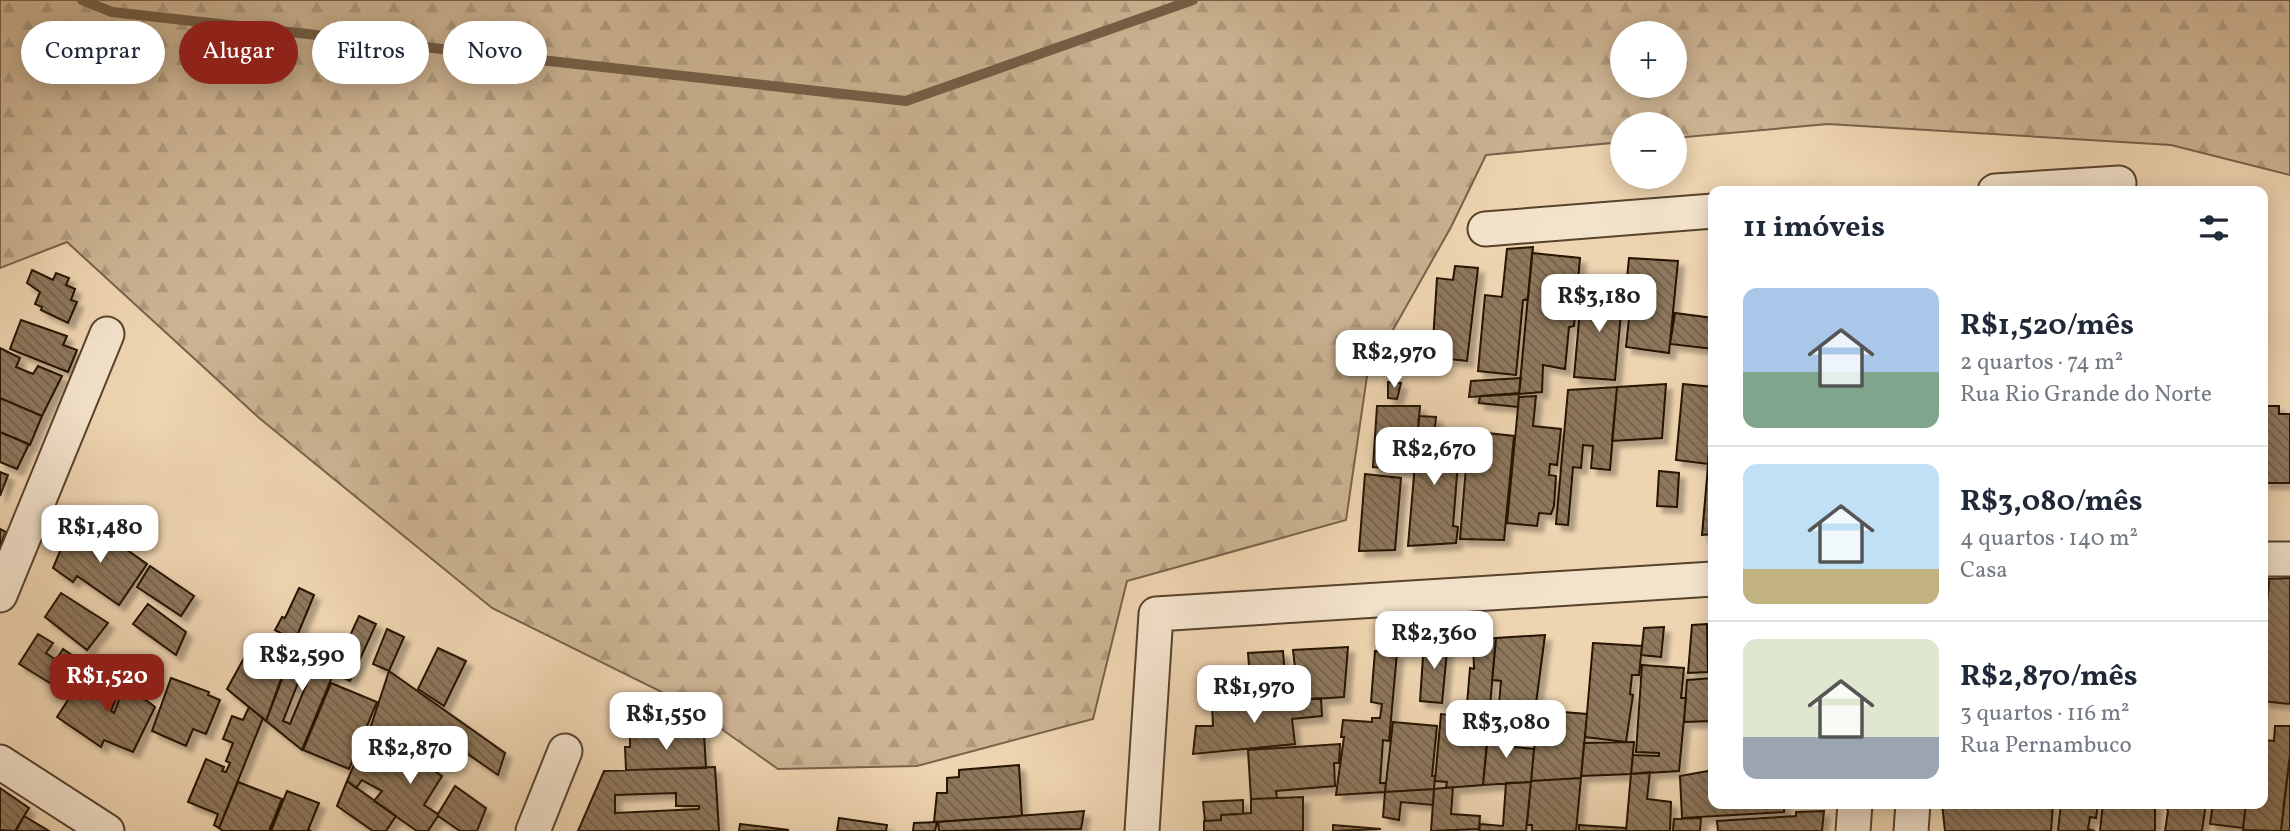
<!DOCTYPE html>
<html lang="pt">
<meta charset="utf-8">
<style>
body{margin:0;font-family:Vollkorn,serif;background:#f2f2f3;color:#1f2937;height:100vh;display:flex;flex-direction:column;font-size:26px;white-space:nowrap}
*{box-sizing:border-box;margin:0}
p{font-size:23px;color:#747a83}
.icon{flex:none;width:38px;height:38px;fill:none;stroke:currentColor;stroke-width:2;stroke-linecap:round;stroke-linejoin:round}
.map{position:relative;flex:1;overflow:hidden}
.details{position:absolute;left:1708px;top:186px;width:560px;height:623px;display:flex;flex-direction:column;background:#fff;border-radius:14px;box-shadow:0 4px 18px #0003}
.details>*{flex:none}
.hud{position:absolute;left:21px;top:21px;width:665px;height:63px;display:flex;gap:14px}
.controls{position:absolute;left:1610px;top:21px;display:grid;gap:14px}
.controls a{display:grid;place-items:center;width:77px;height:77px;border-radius:50%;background:#fff;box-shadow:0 4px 18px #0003;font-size:35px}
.price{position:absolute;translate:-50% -60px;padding:0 16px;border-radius:14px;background:#fff;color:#222;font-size:23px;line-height:46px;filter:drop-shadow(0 2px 4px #0008)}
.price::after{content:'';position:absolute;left:50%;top:42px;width:21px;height:16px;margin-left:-10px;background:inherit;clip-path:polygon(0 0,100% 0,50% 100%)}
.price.on{background:#8f2418;color:#fff}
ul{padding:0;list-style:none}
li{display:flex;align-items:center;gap:21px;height:175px;padding:0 35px}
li+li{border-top:2px solid #e0e1e3}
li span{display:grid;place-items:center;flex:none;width:196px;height:140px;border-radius:14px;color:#555}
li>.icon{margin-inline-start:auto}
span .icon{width:84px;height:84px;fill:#fffc;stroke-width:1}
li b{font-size:30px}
h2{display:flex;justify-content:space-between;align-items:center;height:84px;padding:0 35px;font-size:30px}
.pill{padding:0 24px;border-radius:32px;background:#fff;box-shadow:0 4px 18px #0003;font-size:24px;line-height:63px}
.pill.on{background:#8f2418;color:#fff}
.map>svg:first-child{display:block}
</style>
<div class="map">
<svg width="2290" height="831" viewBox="0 0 2290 831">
<defs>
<pattern id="forest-firs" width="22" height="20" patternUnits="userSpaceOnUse" patternTransform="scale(1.75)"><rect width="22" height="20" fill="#ccb392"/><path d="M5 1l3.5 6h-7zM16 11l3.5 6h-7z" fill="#af997c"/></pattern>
<pattern id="building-back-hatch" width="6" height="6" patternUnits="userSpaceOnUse" patternTransform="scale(1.75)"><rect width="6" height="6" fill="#8e775c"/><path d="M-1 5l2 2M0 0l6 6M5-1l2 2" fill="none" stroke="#74604a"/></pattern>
<filter id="shadow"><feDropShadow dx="6" dy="6" stdDeviation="2" flood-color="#0004"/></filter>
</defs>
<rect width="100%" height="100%" fill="#eed4b0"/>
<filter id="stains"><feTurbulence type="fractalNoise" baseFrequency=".00286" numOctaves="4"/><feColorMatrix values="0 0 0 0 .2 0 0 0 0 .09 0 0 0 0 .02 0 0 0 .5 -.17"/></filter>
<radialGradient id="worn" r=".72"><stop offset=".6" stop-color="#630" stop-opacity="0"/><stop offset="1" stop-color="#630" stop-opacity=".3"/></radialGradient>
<path fill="url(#forest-firs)" stroke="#786249" stroke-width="2" fill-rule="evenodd" d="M0,0H2290V175L2171,145L1828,124L1675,138V124H1622V142L1486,155L1451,227L1367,376L1346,520L1127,581L1093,719L917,766L778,769L686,704L492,608L258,417L67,242L0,268ZM1622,33H1675V86H1622Z"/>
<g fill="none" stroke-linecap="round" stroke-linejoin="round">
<path stroke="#755f46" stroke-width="10" d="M82,0L112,12L906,101L1193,0"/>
</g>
<path fill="url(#building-back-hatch)" stroke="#251200" stroke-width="2" fill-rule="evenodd" filter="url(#shadow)" d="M1533,247L1528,299L1523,300L1516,375L1478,371L1485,295L1502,297L1507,249Z
M1532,253L1580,258L1574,326L1569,327L1565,369L1543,365L1542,392L1519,394Z
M1629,258L1678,261L1669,353L1626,347L1630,309H1624Z
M1455,266L1478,268L1467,361L1432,357L1437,278L1453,280Z
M32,270L53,280L56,273L69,278L66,285L75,289L71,300L77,302L68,323L41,310L42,307L35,304L40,292L27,283Z
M1582,287L1623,290L1615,380L1574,377Z
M1675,313L1713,318V349L1670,344Z
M21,320L67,336L63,345L77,350L68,372L10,349Z
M0,348L20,358L16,367L33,374L38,366L62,376L42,416L0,398Z
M1521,378L1519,394L1469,397L1471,381Z
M1388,382L1401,383L1397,399L1388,398Z
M1666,384L1662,438L1612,441L1617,387Z
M1683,384L1713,387L1708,464L1676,460Z
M1617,387L1610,470L1591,468L1593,446L1583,445L1581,468L1573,467L1568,525L1556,524L1568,390Z
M1519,393L1518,407L1479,403L1480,396Z
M1536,396L1533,426L1561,429L1557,465L1550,464L1549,475L1556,476L1554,506L1551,514L1539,513L1537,526L1507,523L1519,397Z
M0,398L42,416L30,445L0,432Z
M1377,406H1420L1415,470L1373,467Z
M2263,406H2279V414H2290V483H2263Z
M1419,416L1436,417L1434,438L1465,441L1463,463L1458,462L1453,526L1458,527L1456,543L1408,546Z
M1711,429L1713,478H1707L1708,464Z
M1469,431L1514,436L1504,540L1460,539Z
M0,432L29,444L17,469L0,462Z
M1659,471L1679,473L1677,507L1657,506Z
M0,472L8,475L0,496Z
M1365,474L1401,478L1395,550L1359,551Z
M1707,478H1713V534L1702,535Z
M0,529L6,532L0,546Z
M69,530L93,546L103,533L147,564L119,605L77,576L73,582L53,568Z
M150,566L194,596L181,616L137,587Z
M2290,578V704L2263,701V646L2268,579Z
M2263,582H2269L2266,613H2263Z
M299,588L314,595L295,641L275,630L282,617L285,618Z
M61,593L108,623L87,650L45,617Z
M148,604L186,632L176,655L133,624Z
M359,616L376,624L350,681L333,673Z
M1707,624L1708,672L1688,673L1692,625Z
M1664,627L1661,657L1641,655L1644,628Z
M387,629L404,637L389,671L373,664Z
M38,634L53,643L46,653L56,660L63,649L89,667L71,696L19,664Z
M1545,635L1534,719L1498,715L1501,681L1492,680L1496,638Z
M1496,638L1483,785L1446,788L1447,782L1435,781L1441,714L1466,717L1470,668L1474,669L1473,639Z
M297,640L313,645L283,721L290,724L322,647L341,655L302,750L266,721Z
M1448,641L1442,703L1420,701L1424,642Z
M1593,643L1642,646L1639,675H1632L1630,694L1633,695L1626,742L1585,737Z
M1348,647L1344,697L1252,703L1248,653L1283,651L1285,677H1296L1293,650Z
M438,648L466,661L444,706L418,689Z
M1375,651L1397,653L1389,741L1383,740L1380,783H1386L1385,792L1336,795L1344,737H1341L1343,720L1372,722V718H1380L1382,704L1371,702Z
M244,658L282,676L266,721L227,689Z
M1642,665L1684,668L1681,698H1686L1679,771L1631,774L1633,755L1659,756V753L1636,752Z
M389,671L505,753L498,775L446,739L429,767L371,726Z
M84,675L120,689L111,711L114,713L123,690L146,700L155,707L133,752L104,740L101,747L57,717Z
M171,678L209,692L208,695L220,700L206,734L193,729L186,746L152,731Z
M1713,678V721L1684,722L1687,680Z
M331,683L377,702L349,769L303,750Z
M1321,698L1322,716L1292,719L1295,744L1193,754L1196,726H1213L1212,705Z
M249,707L263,718L219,828L214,825L218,814L188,802L206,759L224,767L222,771L226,772L230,763L226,761L233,743L223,739L232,716L243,720Z
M1538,710L1587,714L1581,778L1531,781Z
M1393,722L1437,726L1432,776H1435L1434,789L1385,792Z
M1489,725L1508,727L1506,746L1534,749L1531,782L1483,785Z
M371,726L442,776L424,805L438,814L455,786L486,808L477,831H460L438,816L428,831H417L374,801L382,791L362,780L356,788L347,781Z
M2275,726H2290V755L2281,831L2243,830L2246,803H2263V740L2274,741Z
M633,733L704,734L706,768L626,770L625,747H630V736H633Z
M1634,742L1631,774L1581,776L1584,743Z
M1340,744L1339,763H1334L1335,786L1276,791L1277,798L1251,799L1248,750Z
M2290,755V831H2281L2285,794Z
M1019,765L1022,816L934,822L937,793H947V778L959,777V770Z
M715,767L719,831H578L604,771ZM676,793V806H699V809L615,813V795Z
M1708,771H1713V803H1784V812L1682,818L1680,776Z
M1650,772L1647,799L1671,802L1670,831H1626L1631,774Z
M1581,778L1576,831H1532V825H1527L1531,781Z
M347,781L396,816L386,831H373L337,806Z
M238,782L282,799L269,831H223L219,828Z
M1531,782L1526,831H1479L1480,824L1503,826L1506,783Z
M1453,787L1451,814L1480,816L1479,829L1431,831L1434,789Z
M0,788L29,808L15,831L0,830Z
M1434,789L1433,805L1401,802L1399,820L1383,817L1385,792Z
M287,791L319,803L308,830L311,831H271Z
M1303,797V831H1204V821L1221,820V815L1251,813V799Z
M1243,800V814L1221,815V820L1205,821L1203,802Z
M1942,803H2053L2051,831H1945Z
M2061,803H2098L2096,818L2090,817L2088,829L2095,831H2058Z
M2103,803H2155V831H2100Z
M2165,803H2206L2202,831H2165L2168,811Z
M2213,803H2246L2243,828L2210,824Z
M1084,811L1081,829L939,831L938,822Z
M1824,811L1822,831H1718L1717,821L1796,816V812Z
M24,816L49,831H16Z
M839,818L887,825L886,831H837Z
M1701,818L1700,831H1673L1674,819Z
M937,822L935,831H913L914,823Z
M740,824L789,830L739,831Z
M1333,825L1381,829L1333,831Z
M1579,825L1626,828V831H1579Z"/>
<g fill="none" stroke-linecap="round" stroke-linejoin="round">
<defs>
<path id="minor" d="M1995,191L2119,183
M1485,229L1713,211
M2263,559H2290
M0,595L107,334
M0,762L107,831
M533,831L565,751
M1142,831L1156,614L1713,579
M1853,831L1855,803
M1911,831L1913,803"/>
</defs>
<use href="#minor" stroke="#57422c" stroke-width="37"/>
<use href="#minor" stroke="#f4e3cc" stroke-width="33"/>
</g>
<rect width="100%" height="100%" filter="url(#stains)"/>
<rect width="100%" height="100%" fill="url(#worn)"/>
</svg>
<div class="controls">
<a>+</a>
<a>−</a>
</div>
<b class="price" style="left:1599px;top:334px">R$3,180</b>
<b class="price" style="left:1394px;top:390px">R$2,970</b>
<b class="price" style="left:1434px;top:487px">R$2,670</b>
<b class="price" style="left:100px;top:565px">R$1,480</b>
<b class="price" style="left:1434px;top:671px">R$2,360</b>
<b class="price" style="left:302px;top:693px">R$2,590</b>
<b class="price on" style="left:107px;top:714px">R$1,520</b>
<b class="price" style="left:1254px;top:725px">R$1,970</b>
<b class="price" style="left:666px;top:752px">R$1,550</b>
<b class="price" style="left:1506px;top:760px">R$3,080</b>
<b class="price" style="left:410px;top:786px">R$2,870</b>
<div class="hud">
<a class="pill">Comprar</a>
<a class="pill on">Alugar</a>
<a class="pill">Filtros</a>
<a class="pill">Novo</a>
</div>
<section class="details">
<h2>11 imóveis<svg class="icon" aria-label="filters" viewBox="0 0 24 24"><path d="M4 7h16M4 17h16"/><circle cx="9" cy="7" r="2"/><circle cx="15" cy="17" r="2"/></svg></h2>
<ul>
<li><span style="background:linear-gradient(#a9c7e8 60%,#7fa58c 0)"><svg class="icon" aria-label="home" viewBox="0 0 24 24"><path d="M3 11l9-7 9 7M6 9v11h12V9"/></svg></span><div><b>R$1,520/mês</b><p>2 quartos · 74 m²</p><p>Rua Rio Grande do Norte</p></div></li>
<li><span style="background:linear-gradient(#bfe0f5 75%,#c2b280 0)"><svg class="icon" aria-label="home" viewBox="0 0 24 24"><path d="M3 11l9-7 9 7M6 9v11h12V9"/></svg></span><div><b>R$3,080/mês</b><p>4 quartos · 140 m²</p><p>Casa</p></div></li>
<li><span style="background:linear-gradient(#dfe7d0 70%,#9aa5b1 0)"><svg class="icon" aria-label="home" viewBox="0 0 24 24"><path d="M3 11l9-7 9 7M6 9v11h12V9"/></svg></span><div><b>R$2,870/mês</b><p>3 quartos · 116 m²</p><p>Rua Pernambuco</p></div></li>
</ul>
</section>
</div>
